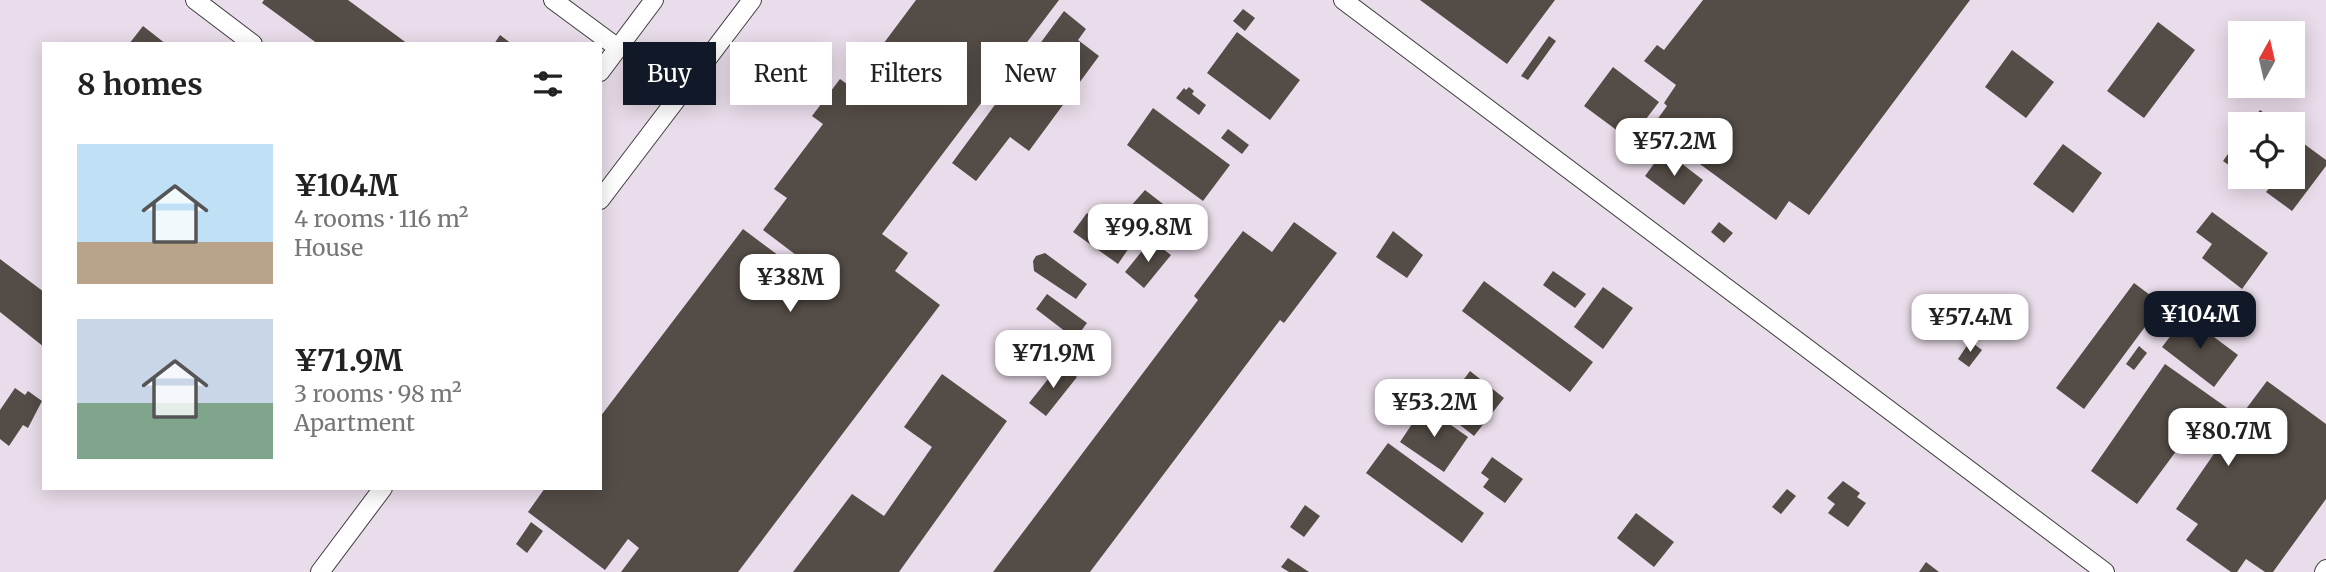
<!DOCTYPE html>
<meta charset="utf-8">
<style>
body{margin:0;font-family:Merriweather,serif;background:#f2f2f2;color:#222;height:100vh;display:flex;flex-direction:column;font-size:26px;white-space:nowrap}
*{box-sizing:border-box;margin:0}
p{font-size:23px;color:#767676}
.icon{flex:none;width:38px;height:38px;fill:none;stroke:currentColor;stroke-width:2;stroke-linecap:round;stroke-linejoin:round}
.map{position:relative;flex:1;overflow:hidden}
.panel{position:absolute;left:42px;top:42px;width:560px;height:448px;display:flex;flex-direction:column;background:#fff;border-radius:0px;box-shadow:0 4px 18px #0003}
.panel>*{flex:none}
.top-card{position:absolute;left:623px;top:42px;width:665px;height:63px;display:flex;gap:14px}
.needle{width:46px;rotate:8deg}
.tools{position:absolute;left:2228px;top:21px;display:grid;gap:14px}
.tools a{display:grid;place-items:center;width:77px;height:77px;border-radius:0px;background:#fff;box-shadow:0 4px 18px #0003;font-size:35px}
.price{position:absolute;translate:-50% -60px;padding:0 16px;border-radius:14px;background:#fff;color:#222;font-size:23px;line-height:46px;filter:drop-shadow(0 2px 4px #0008)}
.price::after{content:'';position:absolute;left:50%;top:42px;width:21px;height:16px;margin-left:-10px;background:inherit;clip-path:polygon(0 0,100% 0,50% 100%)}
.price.selected{background:#111827;color:#fff}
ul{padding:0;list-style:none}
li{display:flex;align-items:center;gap:21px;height:175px;padding:0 35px}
li span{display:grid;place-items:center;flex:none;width:196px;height:140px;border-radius:0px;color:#555}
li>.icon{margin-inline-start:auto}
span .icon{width:84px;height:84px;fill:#fffc;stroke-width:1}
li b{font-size:30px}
h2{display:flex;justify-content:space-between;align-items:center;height:84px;padding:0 35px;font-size:30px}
.chip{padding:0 24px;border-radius:0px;background:#fff;box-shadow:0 4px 18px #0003;font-size:24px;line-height:63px}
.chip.selected{background:#111827;color:#fff}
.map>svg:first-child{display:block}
</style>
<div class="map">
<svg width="2326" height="572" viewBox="0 0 2326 572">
<rect width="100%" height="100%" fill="#fffbe8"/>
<path fill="#eaddeb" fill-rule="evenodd" d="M0,0H2326V572H0ZM2240,33H2292V86H2240ZM44,44H600V488H44ZM2240,124H2292V177H2240Z"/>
<path fill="#544c46" d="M264,0H348L408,44H318L262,3Z
M916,0H1059L882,234L908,253L895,271L940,305L738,572H621L639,548L628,539L605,570L528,512L545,488H600V417L743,229L798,270L804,261L763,230L787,198L774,189L823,124L812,116L840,79L851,87Z
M1420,0H1555L1507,64Z
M1703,0H1970L1809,215L1789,201L1776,220L1651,128L1667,106L1664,103L1676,85L1644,61L1657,45L1664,50Z
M1243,9L1255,18L1245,31L1233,21Z
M1064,11L1086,29L1078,40L1099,56L1029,151L1010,137L976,181L952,163Z
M2158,22L2195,50L2144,118L2107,91Z
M143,26L166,44H129Z
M1237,32L1300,80L1270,120L1207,73Z
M500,35L512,44H494Z
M1549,36L1556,41L1528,80L1521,76Z
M2012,50L2054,82L2026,118L1985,87Z
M1613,67L1659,102L1630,140L1584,106Z
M1189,87L1194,91L1192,94L1206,105L1199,115L1176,98L1184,88L1186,90Z
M1153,108L1230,165L1203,201L1127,145Z
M2260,110L2279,124H2250Z
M1228,129L1249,145L1242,154L1221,138Z
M2292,135L2326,160V166L2292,211L2266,192L2278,177H2292Z
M2240,137V173L2223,161Z
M2063,144L2102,173L2073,213L2033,184Z
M1664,150L1703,180L1684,205L1645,176Z
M1145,190L1163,204L1149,222L1130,207Z
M1174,211L1194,226L1178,245L1159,231Z
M2212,212L2268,253L2242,289L2202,258L2212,244L2196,232Z
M1087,213L1131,245L1118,264L1073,232Z
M1294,222L1337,253L1284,323L1280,320L1090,572H993L1198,300L1194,296L1243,231L1272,252Z
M1719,222L1733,233L1724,243L1711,232Z
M1393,231L1423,255L1407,278L1376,257Z
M1151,240L1171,255L1144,288L1125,272Z
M1045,253L1087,284L1076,299L1034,271L1033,261L1036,256Z
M0,259L44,292V347L0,312Z
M1553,271L1586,294L1575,308L1543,285Z
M1484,281L1593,362L1570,392L1462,311Z
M2134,283L2162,304L2084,409L2056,388Z
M1603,287L1633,308L1603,349L1574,327Z
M1047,294L1087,323L1075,339L1036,309Z
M2186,316L2238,355L2214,387L2162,347Z
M1970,341L1982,350L1969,367L1958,359Z
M2139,346L2147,353L2134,370L2126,364Z
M1060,364L1077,377L1046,416L1029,403Z
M2165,364L2240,417L2267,381L2326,424V499L2273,572H2265L2246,559L2237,572H2231L2186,540L2198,524L2176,509L2220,445L2194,427L2137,504L2091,471Z
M1470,371L1504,398L1474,436L1441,410Z
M942,374L1007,421L899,572H793L852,494L884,516L932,447L904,427Z
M15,388L25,395L28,391L42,401L28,428L23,425L9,446L0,439V410Z
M1424,406L1468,437L1444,472L1400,442Z
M1388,443L1484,513L1462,543L1366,473Z
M1492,457L1523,479L1505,503L1483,487L1489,479L1481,473Z
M1843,481L1860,493L1857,497L1866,503L1848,527L1828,513L1835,504L1827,498Z
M1787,489L1796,496L1781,514L1772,507Z
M1305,505L1320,516L1304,537L1290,527Z
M1636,513L1674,542L1654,567L1617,538Z
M531,522L543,531L527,553L516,544Z
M1288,558L1309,572H1289L1281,567Z
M1926,562L1939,572H1919Z"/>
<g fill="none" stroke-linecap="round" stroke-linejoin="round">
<defs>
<path id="service" d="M195,0L253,44
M553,0L618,48
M1343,0L2105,572
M600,72L654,0
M600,200L752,0
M320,572L383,488
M2324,572L2326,569"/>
</defs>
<use href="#service" stroke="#3d3d3d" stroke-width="20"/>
<use href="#service" stroke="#fff" stroke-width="18"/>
</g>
</svg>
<div class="tools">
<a><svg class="needle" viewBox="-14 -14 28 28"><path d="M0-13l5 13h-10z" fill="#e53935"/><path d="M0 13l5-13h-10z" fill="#767676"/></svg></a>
<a><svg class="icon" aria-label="locate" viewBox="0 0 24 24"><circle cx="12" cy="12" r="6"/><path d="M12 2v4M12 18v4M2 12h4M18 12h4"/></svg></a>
</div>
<b class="price" style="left:1674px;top:178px">¥57.2M</b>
<b class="price" style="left:1148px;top:264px">¥99.8M</b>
<b class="price" style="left:790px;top:314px">¥38M</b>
<b class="price selected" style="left:2200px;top:351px">¥104M</b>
<b class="price" style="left:1970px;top:354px">¥57.4M</b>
<b class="price" style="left:1053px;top:390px">¥71.9M</b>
<b class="price" style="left:1434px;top:439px">¥53.2M</b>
<b class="price" style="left:2228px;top:468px">¥80.7M</b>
<div class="top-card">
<a class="chip selected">Buy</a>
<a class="chip">Rent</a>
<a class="chip">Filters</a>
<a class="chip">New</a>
</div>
<section class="panel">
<h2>8 homes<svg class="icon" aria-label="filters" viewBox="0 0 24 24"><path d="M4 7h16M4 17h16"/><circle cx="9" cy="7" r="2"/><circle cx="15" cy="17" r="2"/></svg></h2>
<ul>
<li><span style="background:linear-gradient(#bfe0f5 70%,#b9a48a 0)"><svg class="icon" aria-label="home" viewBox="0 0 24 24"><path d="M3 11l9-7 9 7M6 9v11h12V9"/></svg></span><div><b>¥104M</b><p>4 rooms · 116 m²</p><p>House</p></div></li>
<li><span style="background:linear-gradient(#c9d6e8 60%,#7fa58c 0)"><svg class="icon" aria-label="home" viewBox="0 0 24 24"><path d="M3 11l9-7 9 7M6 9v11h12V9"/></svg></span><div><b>¥71.9M</b><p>3 rooms · 98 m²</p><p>Apartment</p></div></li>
</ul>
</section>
</div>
